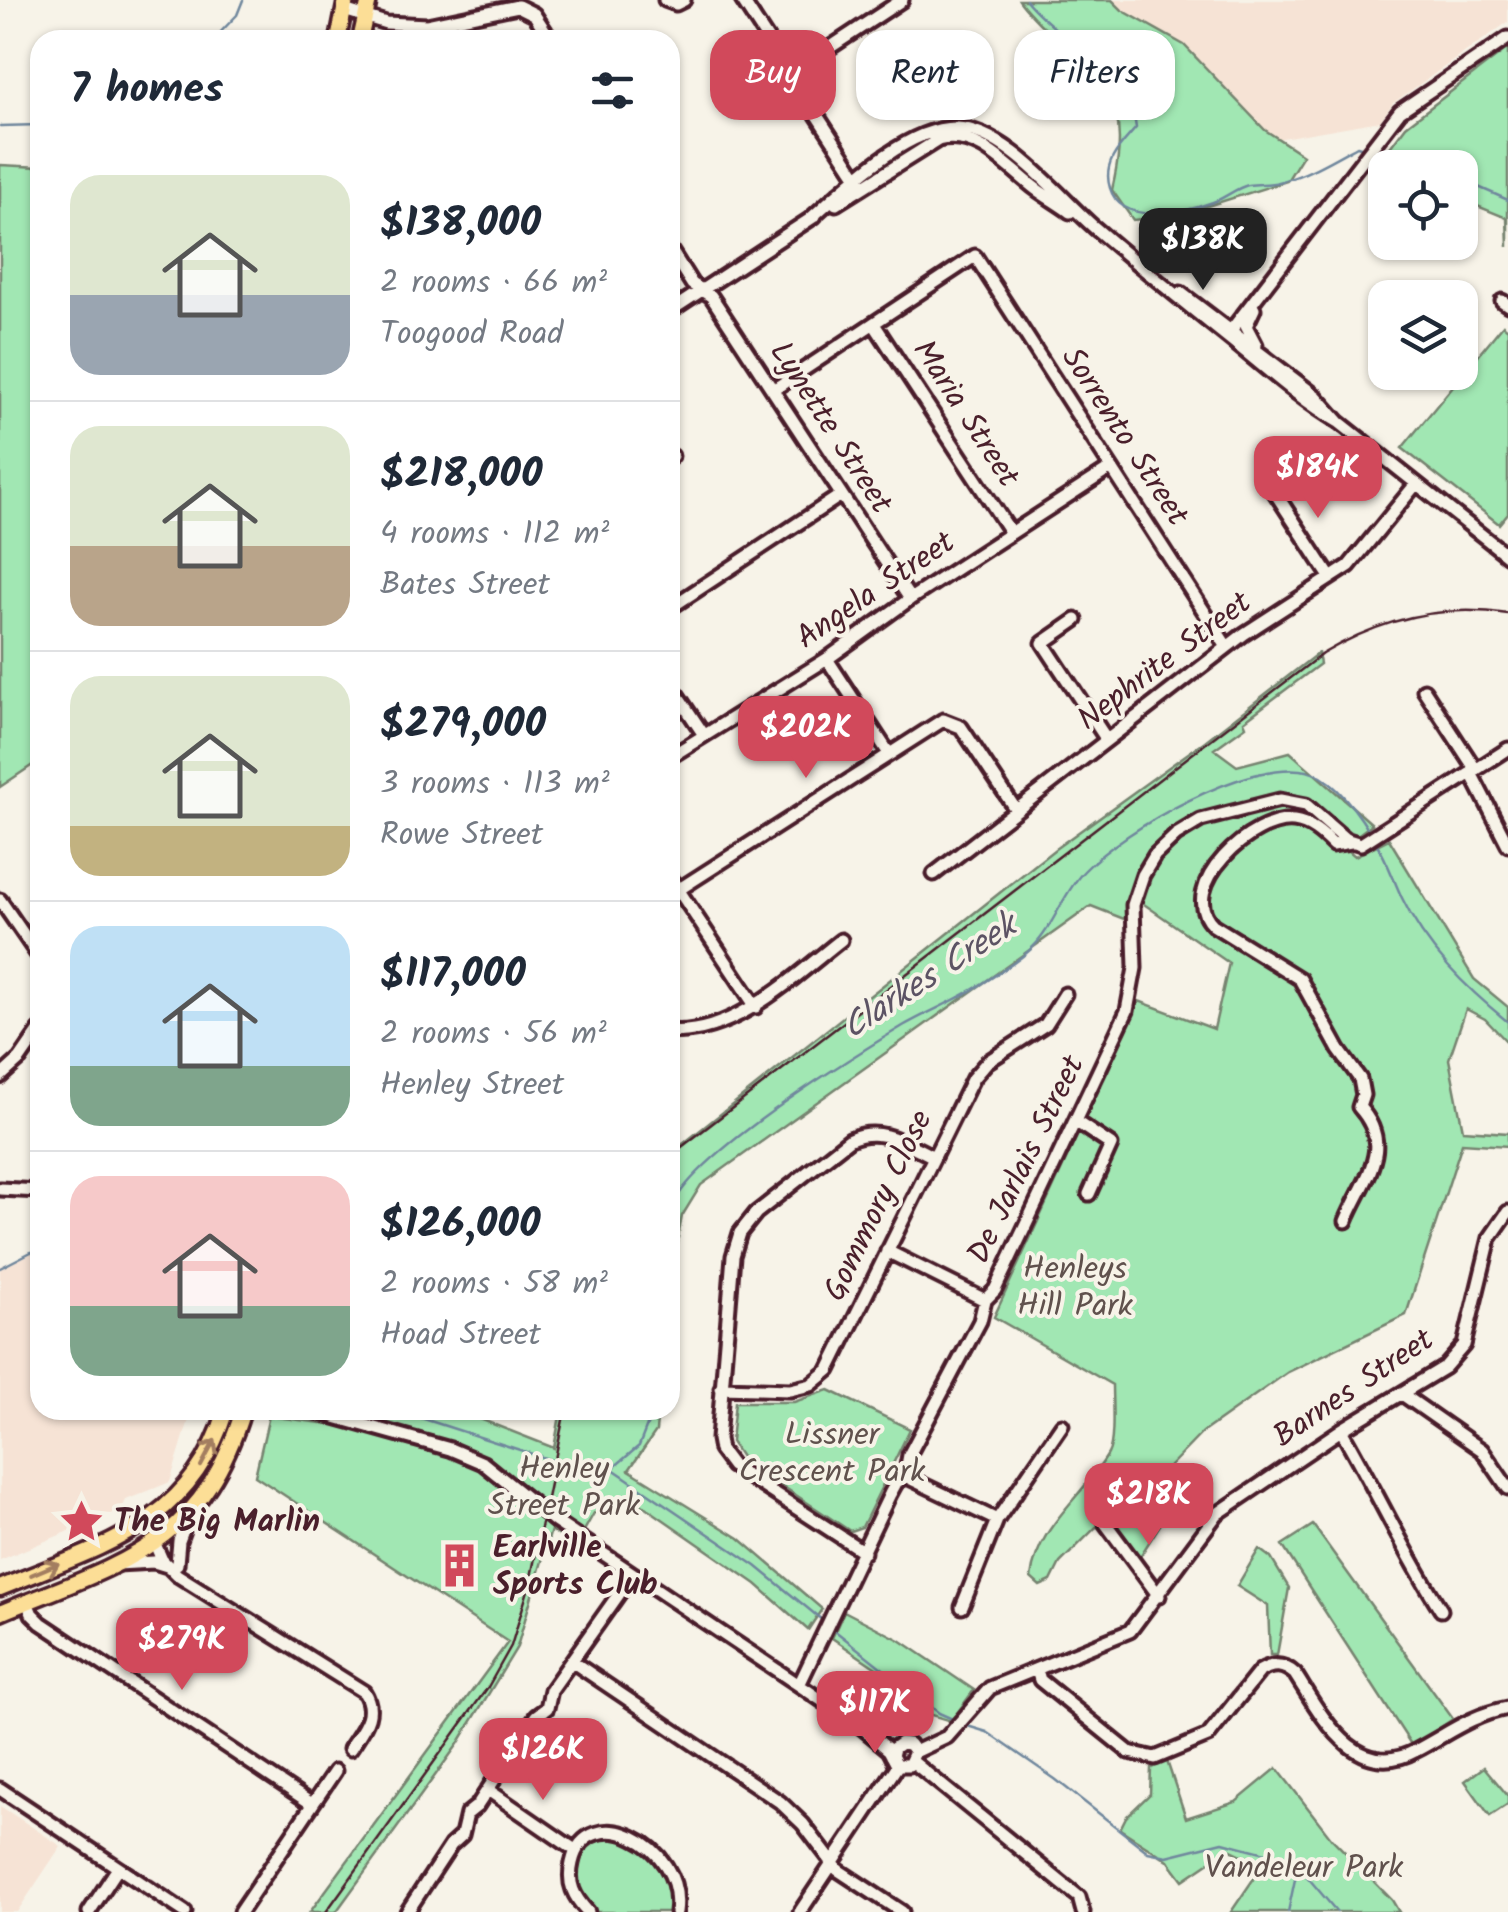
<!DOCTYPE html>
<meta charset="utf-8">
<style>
body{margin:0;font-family:Kalam,sans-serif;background:#f2f2f3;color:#1f2937;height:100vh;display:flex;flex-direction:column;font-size:38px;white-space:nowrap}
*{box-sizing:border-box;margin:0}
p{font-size:32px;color:#747a83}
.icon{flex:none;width:55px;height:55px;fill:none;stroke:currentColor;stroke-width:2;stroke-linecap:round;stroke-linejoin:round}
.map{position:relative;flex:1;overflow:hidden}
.side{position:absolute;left:30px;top:30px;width:650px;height:1390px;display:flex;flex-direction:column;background:#fff;border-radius:30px;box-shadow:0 2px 8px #0004}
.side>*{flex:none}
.hud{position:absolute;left:710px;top:30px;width:648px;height:90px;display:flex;gap:20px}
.controls{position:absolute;left:1368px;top:150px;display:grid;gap:20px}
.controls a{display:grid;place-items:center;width:110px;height:110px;border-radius:20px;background:#fff;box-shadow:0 2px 8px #0004;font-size:50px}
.price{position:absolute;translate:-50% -85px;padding:0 22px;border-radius:20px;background:#d1495b;color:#fff;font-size:32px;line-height:65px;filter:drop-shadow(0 2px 5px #0008)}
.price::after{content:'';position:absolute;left:50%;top:60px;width:30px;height:22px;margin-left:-15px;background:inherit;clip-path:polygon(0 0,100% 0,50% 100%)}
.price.current{background:#222;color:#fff}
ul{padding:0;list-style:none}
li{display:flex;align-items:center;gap:30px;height:250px;padding:0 40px}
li+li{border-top:2px solid #e0e1e3}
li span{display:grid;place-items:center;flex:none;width:280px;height:200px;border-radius:30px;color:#555}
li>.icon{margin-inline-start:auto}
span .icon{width:120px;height:120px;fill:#fffc;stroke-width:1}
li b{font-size:42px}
h2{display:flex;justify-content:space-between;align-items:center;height:120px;padding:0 40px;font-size:42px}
.tag{padding:0 35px;border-radius:30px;background:#fff;box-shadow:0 2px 8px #0004;font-size:35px;line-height:90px}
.tag.current{background:#d1495b;color:#fff}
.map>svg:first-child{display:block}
</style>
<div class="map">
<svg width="1508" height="1912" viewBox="0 0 1508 1912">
<rect width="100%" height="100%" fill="#f7f3e8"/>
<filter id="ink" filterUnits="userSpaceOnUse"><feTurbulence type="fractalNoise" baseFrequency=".01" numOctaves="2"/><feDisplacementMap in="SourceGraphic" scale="20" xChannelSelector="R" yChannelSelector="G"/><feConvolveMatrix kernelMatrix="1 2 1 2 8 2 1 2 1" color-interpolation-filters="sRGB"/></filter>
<g filter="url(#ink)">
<path fill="#f6e3d5" d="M1070,0H1508V22L1393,103L1380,121L1248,144Z
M40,1249V1410H192L170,1482L126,1500L122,1509L0,1560V1266Z
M0,1806L61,1846L17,1912H0Z"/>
<path fill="#a1e7b3" stroke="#76836f" stroke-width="2.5" d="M1019,0H1112L1122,10L1184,45L1265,130L1303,155L1287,181L1179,215L1133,220L1112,190C1118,164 1122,139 1116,112C1109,80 1039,30 1019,0Z
M1508,48V247L1507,218L1460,199V168L1385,169L1376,166L1406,126Z
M0,165L40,167V760L0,787Z
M1503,325L1508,329V513L1499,524L1402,448Z
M1318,653L1320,664L1244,721L1246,726L1214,749L1237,766L1290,752L1372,824L1343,846L1355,856L1389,839L1474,979L1508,1007V1043L1485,1019L1466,1009L1449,1059L1463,1130L1508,1133V1146L1462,1143L1406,1315L1288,1372L1203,1432L1170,1466L1160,1509L1167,1514L1139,1558L1118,1531L1096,1527L1060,1563L1051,1581L1040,1586L1031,1578C1037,1526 1083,1497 1108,1454C1115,1442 1112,1402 1112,1385L994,1317L1139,1001L1214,1029L1229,963L1141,902L1124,919L1091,906L701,1185L682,1216L670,1281V1154L1055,849L1205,741Z
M829,1390L910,1429L862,1527L850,1531L743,1460L731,1442L735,1402H794Z
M305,1410H457L554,1448L561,1410H658L656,1431L629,1470L739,1538L822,1609L808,1630L756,1584L641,1504L594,1513L575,1547L551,1530L517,1647L458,1744L336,1912H310L508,1642L255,1476L269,1416L352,1427Z
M1313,1525L1453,1719L1412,1746L1282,1545Z
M1259,1549L1271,1558L1289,1588L1277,1655H1270L1268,1606L1237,1586Z
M844,1611L900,1640L974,1690L951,1721L931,1715L894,1680L832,1638Z
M1167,1761L1186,1818L1236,1802L1277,1768L1332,1839L1392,1900L1399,1912H1231L1263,1865L1229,1849L1183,1880L1168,1860L1120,1829L1126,1817L1150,1794L1151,1768Z
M1484,1767L1508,1796V1804L1490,1816L1465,1781Z
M613,1832L659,1852L676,1912H588L572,1892L575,1850Z"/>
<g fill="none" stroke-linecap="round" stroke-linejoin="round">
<path stroke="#6f879d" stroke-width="2.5" d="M1026,0C1058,40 1130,73 1136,128C1120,146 1102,163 1110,188C1121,227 1184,213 1213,202C1225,198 1236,188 1248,185C1258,183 1269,185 1279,182C1307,175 1332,160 1357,146L1364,148
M213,40L237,15L243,0
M0,126L40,125
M1376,151L1427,168
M1460,179L1508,200
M1375,841C1387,859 1393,879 1402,898C1426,949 1465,987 1508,1022
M670,1214C678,1163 855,1055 903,1026C927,1012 953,1002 977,987C995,975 1018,962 1033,947C1054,926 1063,893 1084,871C1125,829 1248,758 1307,771C1333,777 1358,813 1371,834
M0,1268L31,1252H40
M396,1410L582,1470L607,1473L639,1446L653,1410
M613,1469L756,1566L822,1620
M834,1630L939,1713L957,1721
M964,1725L987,1732L1055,1779L1148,1852L1167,1856L1223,1842L1293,1860L1337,1912
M1288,1912L1297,1870"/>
<defs>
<path id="minor" d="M665,0L676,4L684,0
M742,0L861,183
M344,10L386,23L427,25L518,6L534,14L551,40
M734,111L902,0
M836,204L938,140C978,130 1007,167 1036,189C1047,197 1059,204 1070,212
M810,219C845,188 906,127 956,128C1006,129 1059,197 1095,228C1139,266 1185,303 1230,339C1266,368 1300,399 1339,422
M670,249L692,284L711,296L910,599
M1181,293L1316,396L1339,422L1508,556
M1502,301L1508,305
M1254,309L1246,326L1256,345
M670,311L815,216
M874,324L1011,533
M1229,333L1400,111L1508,38
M773,390L975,256L1227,647
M670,458L672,456
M1272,488L1330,577
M670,608L841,495
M1076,620L1043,643L1107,740
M827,659L888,752
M670,684L704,735
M1424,690L1476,770
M670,757L827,659L910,599L1111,468
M1471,773L1508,845
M934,874L1244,634L1349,566L1416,484
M670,877L756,1007
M678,890L943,720L961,727L1016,810
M0,900L40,958
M670,1031C732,1037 795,976 841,940
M0,1077L20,1059L40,1030
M1075,1121L1111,1145L1089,1194
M0,1189L40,1191
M1346,1221C1363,1179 1396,1148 1359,1107L1363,1095L1360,1079L1339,1050L1300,979L1213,925C1174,888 1253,816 1294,821C1310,823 1322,834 1333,845L1351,842
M887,1251L985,1300
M721,1388L790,1390L811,1385L829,1370L973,1078L987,1062L1046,1024L1065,994
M1402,1394L1482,1450L1508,1488
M310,1410L450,1449L483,1463L556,1522L860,1726L889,1750L897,1765H909L915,1752
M1341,1430C1376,1490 1404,1552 1441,1610
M905,1476L997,1520
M1106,1524L1159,1596
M155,1544L162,1560L177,1575L364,1692C378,1714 362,1730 350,1749
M864,1552L732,1466L720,1450L718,1439L733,1256L740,1233L756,1213L850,1139C881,1125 906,1144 934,1157
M117,1564L154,1562L167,1566
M177,1564L179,1541L189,1514
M27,1602L32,1614L41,1623L312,1804
M962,1607L997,1520L1062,1425
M573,1662L780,1802L803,1824L838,1870L902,1912
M1037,1670L1040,1680L1129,1752L1155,1758L1208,1736L1260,1671C1273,1663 1284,1664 1295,1674C1322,1716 1356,1784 1417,1750C1449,1733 1472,1715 1508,1708
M799,1685L890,1494L896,1483L905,1476L909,1455L980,1321L985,1300L995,1290L1127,1011L1135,968L1133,905L1143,875L1155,855L1176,835L1201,820L1280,800L1306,805L1345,839L1361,844L1508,749
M915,1752L947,1737L990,1688L1130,1631L1217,1514L1341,1430L1445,1367L1464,1345L1490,1238L1508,1212
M892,1756L894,1748L901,1743L909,1744L915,1752
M913,1762L1079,1897L1083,1912
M0,1789L185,1912
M488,1790L575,1850
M89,1912L118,1868
M240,1912L335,1771
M407,1912L451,1845L462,1835L467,1814L477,1806L536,1716L547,1708L551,1690L633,1574
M588,1912C574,1897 567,1884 572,1863C586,1798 686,1843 676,1912
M800,1912L898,1765"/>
<path id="major" d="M338,40L346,0
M360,40L369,0
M0,1588C101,1546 190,1526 226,1410
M0,1613C119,1564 202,1547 243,1410"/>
</defs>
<use href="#minor" stroke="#4a1f2b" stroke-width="19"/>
<use href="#major" stroke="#4a1f2b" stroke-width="21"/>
<use href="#minor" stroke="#f7f3e8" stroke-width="11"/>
<use href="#major" stroke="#fcde96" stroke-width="14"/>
<path stroke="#4a1f2b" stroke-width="2.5" d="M670,1156L1322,654C1379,620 1441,603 1508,614
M326,1912L488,1687L511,1646L529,1587L565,1410"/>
</g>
<defs><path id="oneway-shaft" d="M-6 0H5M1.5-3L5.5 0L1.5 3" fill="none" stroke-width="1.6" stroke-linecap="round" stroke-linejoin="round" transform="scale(2.5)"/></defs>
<g stroke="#a37e60">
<use href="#oneway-shaft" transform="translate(208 1453) rotate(-62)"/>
<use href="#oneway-shaft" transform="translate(45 1569) rotate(-23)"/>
</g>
</g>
<defs>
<symbol id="sight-bare" viewBox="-9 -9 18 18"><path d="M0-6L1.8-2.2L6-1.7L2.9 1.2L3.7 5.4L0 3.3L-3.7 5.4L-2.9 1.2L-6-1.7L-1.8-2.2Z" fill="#d1495b" stroke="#f7f3e8" stroke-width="2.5" paint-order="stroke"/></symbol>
<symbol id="building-bare" viewBox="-9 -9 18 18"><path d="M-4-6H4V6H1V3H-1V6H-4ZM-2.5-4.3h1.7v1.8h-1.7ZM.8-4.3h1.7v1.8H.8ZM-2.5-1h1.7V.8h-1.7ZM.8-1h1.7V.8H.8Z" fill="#d1495b" stroke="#f7f3e8" stroke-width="2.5" paint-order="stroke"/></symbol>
</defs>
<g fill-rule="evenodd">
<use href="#sight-bare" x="50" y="1490" width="63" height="63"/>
<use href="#building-bare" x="428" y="1534" width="63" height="63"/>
</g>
<g text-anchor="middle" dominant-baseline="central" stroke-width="8" stroke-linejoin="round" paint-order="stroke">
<g font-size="32" fill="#4a1f2b" stroke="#f7f3e8">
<text transform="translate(965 414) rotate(57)">Maria Street</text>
<text transform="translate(830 428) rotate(57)">Lynette Street</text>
<text transform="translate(1124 437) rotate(57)">Sorrento Street</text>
<text transform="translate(876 591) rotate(-34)">Angela Street</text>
<text transform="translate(1165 662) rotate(-37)">Nephrite Street</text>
<text transform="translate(1027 1160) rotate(-64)">De Jarlais Street</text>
<text transform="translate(879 1206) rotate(-64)">Gommory Close</text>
<text transform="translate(1354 1389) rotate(-34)">Barnes Street</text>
</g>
<g font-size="32" fill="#60514d" stroke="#f7f3e8">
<text x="1075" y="1269">Henleys<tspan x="1075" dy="37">Hill Park</tspan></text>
<text x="832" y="1435">Lissner<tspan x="832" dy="37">Crescent Park</tspan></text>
<text x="564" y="1469">Henley<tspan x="564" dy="37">Street Park</tspan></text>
<text x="1304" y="1868">Vandeleur Park</text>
</g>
<g font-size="32" font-weight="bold" fill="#4a1f2b" stroke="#f7f3e8" text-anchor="start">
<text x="114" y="1522">The Big Marlin</text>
<text x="493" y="1548">Earlville<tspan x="493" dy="37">Sports Club</tspan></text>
</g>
<g font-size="35" font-style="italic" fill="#5c5364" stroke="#f7f3e8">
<text transform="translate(930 978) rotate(-33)">Clarkes Creek</text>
</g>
</g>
</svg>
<div class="controls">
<a><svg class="icon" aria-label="locate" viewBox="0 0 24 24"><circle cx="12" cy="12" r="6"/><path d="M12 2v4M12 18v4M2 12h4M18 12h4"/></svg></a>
<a><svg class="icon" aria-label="layers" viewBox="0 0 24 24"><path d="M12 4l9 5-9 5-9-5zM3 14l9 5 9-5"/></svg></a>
</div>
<b class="price current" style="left:1203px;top:293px">$138K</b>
<b class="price" style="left:1318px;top:521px">$184K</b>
<b class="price" style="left:806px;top:781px">$202K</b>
<b class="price" style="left:1149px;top:1548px">$218K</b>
<b class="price" style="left:182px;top:1693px">$279K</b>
<b class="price" style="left:875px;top:1756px">$117K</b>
<b class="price" style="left:543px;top:1803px">$126K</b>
<div class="hud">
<a class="tag current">Buy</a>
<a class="tag">Rent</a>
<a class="tag">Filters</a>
</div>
<section class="side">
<h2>7 homes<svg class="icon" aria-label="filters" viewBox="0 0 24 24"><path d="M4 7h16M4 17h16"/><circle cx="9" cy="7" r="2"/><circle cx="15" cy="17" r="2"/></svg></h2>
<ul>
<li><span style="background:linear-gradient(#dfe7d0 60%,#9aa5b1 0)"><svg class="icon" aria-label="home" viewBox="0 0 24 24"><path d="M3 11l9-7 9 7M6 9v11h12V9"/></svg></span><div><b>$138,000</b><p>2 rooms · 66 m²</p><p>Toogood Road</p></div></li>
<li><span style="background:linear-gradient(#dfe7d0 60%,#b9a48a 0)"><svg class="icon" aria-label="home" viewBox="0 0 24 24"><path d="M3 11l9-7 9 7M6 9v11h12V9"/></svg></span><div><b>$218,000</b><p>4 rooms · 112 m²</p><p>Bates Street</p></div></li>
<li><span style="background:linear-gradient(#dfe7d0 75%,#c2b280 0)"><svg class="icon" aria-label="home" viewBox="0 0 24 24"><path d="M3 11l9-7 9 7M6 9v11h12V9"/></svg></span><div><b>$279,000</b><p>3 rooms · 113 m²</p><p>Rowe Street</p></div></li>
<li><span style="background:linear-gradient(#bfe0f5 70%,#7fa58c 0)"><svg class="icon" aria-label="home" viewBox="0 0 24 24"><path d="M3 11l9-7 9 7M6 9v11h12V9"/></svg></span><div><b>$117,000</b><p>2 rooms · 56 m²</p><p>Henley Street</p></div></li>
<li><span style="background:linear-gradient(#f6c9c9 65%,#7fa58c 0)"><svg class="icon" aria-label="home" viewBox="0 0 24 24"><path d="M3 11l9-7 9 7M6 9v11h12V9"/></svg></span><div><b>$126,000</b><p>2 rooms · 58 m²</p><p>Hoad Street</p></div></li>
</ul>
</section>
</div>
